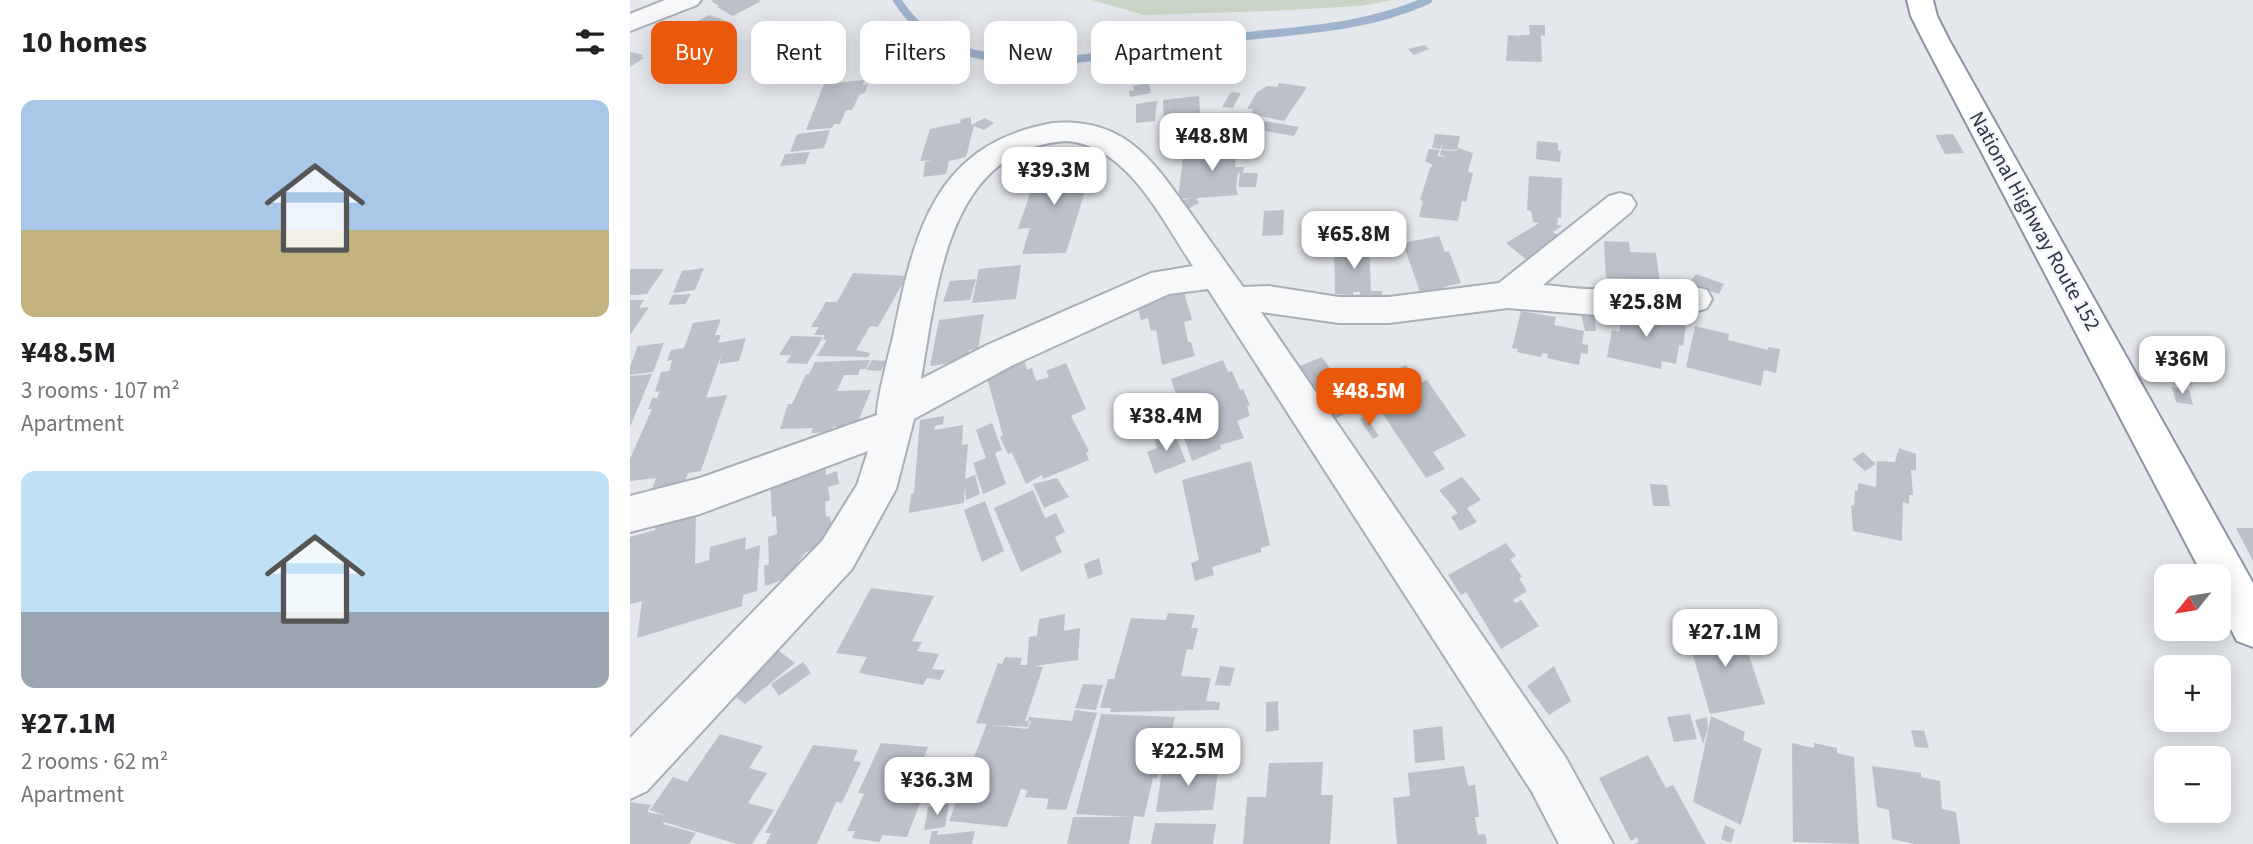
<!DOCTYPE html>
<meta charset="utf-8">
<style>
body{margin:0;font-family:"Source Sans 3",sans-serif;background:#f6f6f6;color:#202124;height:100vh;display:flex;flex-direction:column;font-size:26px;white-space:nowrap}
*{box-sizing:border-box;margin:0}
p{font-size:23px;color:#757577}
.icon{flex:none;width:38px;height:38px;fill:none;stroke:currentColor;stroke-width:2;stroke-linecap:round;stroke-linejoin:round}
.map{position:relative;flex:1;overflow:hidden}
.side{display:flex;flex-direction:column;background:#fff;width:630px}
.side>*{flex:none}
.hud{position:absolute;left:21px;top:21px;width:665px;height:63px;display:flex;gap:14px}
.needle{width:46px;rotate:240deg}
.fabs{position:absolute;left:1524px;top:564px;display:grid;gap:14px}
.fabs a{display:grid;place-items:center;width:77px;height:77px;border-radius:14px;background:#fff;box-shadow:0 4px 18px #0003;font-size:35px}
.price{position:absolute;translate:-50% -60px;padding:0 16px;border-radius:14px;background:#fff;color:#222;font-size:23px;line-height:46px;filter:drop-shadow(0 2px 4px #0008)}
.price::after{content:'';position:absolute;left:50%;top:42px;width:21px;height:16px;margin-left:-10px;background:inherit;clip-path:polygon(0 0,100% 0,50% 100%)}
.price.active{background:#ea580c;color:#fff}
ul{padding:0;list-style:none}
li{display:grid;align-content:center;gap:14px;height:371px;padding:0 21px}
li span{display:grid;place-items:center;height:217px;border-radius:14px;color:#555}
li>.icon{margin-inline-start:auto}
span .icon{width:126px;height:126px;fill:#fffc;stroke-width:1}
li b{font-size:30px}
h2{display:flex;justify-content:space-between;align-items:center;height:84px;padding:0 21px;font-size:30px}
.pill{padding:0 24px;border-radius:14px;background:#fff;box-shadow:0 4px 18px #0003;font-size:24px;line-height:63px}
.pill.active{background:#ea580c;color:#fff}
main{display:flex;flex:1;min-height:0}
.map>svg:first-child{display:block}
</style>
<main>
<section class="side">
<h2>10 homes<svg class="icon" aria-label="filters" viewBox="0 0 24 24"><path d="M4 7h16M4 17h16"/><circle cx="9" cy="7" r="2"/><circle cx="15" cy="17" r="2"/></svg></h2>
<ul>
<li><span style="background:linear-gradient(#a9c7e8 60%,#c2b280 0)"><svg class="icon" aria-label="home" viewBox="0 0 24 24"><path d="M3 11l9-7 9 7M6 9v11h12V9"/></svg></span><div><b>¥48.5M</b><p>3 rooms · 107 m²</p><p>Apartment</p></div></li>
<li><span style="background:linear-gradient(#bfe0f5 65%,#9aa5b1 0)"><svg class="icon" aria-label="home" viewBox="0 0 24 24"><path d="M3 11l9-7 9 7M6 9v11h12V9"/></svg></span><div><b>¥27.1M</b><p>2 rooms · 62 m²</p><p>Apartment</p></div></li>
</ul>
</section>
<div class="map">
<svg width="1623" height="844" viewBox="0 0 1623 844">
<rect width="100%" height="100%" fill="#e4e7ec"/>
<path fill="#c9d6c5" d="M462,0H763L730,6L639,11L514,15Z"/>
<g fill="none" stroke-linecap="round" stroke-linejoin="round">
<path stroke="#9fb4cc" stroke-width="8" d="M267,0C282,23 300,40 327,49C411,76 506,49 591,39C662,30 732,30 798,0"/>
</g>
<path fill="#bbc0ca" d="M84,0H128L131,1L103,16L87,7L89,6L81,1Z
M79,15L94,20L77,30L62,24Z
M899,25H915V36L911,35L912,62L876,61L878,35L888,36V40L889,35H900Z
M795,45L799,49L784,55L778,49Z
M0,52L13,55L11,57L14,58L0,67Z
M234,80L233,85L238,84L235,93L230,94L222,110H216L210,124H204L202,128L176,130L194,84Z
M519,83L521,93L500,97L499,91L504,90L503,86Z
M649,83L677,87L654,121L621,114L623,109H617L627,92L637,86L647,87Z
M601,92L611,93L603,108L592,107Z
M569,96L571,129L567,135L558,133L534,138L533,100Z
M527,101L525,121L506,123V104Z
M610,116L631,119L628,124L607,121Z
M341,117V125L355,118L364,123L354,130L344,126L336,157L319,161L316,174L293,177L295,162L301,160L290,161L300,129L330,123L331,119Z
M635,121L669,127L664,136L629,130Z
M200,130L194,148L160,152L167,134Z
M805,134L830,136L827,150L811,149L812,142L810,149L802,148Z
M1323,134L1334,153L1315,154L1305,135Z
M907,141L928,143V150L931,151L930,162L906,159Z
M570,142H587L586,146L607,145L605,167H614L613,173H628L626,187H608L610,173H608L606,188L608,195L566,198L569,203L558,209L553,200L564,198L548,199L554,149L569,148Z
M828,148L843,153L838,172L843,173L836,202L832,201L828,221L789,217L793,201L790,200L800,168L803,165L795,161L799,149L810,150L807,156L818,157L810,155L811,150L827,151Z
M180,152L175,164L150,166L155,154Z
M464,162L436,253L392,254L400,228L388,229L410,164Z
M899,176L932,178L931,218H928L927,225L932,226L923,232L931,237L898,261L876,243L909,223L903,222L901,211L897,210Z
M654,210L653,235L632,236L634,211Z
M809,236L815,252L819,251L831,283L814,287L816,290L796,294L795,291L790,292L773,243Z
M974,241L999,242L1000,252L1026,253L1030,284L1011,283V279L976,278Z
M739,242L741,291H752V298L730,300V292H723V295L705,294L704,244Z
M391,265L386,299L342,303L349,269Z
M74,268L65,290L43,293L52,271Z
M0,269H34L17,294L7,295H0Z
M223,273L277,276L248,327L240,326L226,350L240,353L238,357L187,356L197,340H193L195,335H184L189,327H181L196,302H207Z
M1066,274L1094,284L1089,294L1058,284Z
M346,279L340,300L313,302L320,281Z
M554,292L562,320L554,322L558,342H561L565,356L532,365L526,330L521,331L518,318L511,320L507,305Z
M61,294L55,304L38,305L43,295Z
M0,300H14L9,308L19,307L0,335Z
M995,305L1023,311L1022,319L1056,326L1053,346L1049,345L1046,364L1032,361L1031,369L977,357L982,330L989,332Z
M891,311L926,317L924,325L954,331L952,344L958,345V354L951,353L949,365L917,358L918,354L912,353L911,357L887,352L888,349L882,348Z
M354,314L348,349L339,350L337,361L300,366L309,320Z
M951,314H964L966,331H955Z
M91,319L85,335H91L88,343L116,338L109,361L89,364L93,350L76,398L97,395L71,471L58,473L53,486L21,491L26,478L0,481V459L22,409H18L22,398H27L30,391L25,392L31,372L39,371L42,360L37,361L41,350L54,348L63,323Z
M1065,326L1099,334L1098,340L1138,350V347L1150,349L1146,373L1134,370L1131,386L1056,367Z
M161,336L193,337L177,364L156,363L161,355H149Z
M34,343L23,372L0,375V366L8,346Z
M692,357L699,367L702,378L683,394L665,368Z
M240,360L236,369H230L228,375H214L207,391L241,390L226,426L203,427L201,432L181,433L183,428L150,429L158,404H162L176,374H179L185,362Z
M242,360L256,361L251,371L236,370Z
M394,360L397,370L402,368L406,381L419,377L416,371L436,363L456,409L441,416L459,451L456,453L459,460L413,479L412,475L396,484L382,453L378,454L370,437L373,436L356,374Z
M593,360L598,372L602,371L610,390L613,389L620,405L617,406L620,416L607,421L614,438L590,445L591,449L562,461L551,428L561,424L554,404L550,405L541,379Z
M776,365L789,384L797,380L836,436L803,452L815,469L796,478L748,407L742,410L728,387Z
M22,374L0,427V376Z
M1542,387L1559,390L1563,405L1546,402Z
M719,390L730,407L700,421L689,404Z
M314,416L313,424L305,426L304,430L333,425L332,445L338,444L335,479L345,475L350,494L336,500L335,484L334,503L279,513L281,494L284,493L290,420Z
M735,416L749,436L743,439L730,419Z
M362,423L372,450L365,453L376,484L353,494L343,463L356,458L346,430Z
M544,431L556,462L525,474L517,452L527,448L524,438Z
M1269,448L1286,454V470H1281L1283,495H1279V504L1273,502L1272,541L1223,531L1221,505L1224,506L1225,490L1228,491V483L1246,487L1247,461L1265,462Z
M1233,452L1246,464L1235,471L1222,459Z
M195,458L196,475L207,471L209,484L198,487L200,500L195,502L196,517L200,516L202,530L190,547L176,552L168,562L167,575L135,586L134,566L139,564L138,537L147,534L146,516L142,517L140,484Z
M621,461L640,545L631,548V552L582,567L584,575L565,581L561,563L569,560L552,480Z
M832,477L851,500L837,508L847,522L830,531L821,517L828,513L809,490Z
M427,478L439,497L414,508L403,484Z
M1020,484L1037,485L1040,506H1023Z
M403,490L415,518L426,513L435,532L425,537L432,552L391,572L364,508Z
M355,501L374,551L352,562L334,510Z
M66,510L65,564L79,560L80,547L116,537L115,550L130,545L127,591L113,595L112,606L7,638L12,601L0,604V537L25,530L26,521Z
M1606,528H1623V561Z
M876,543L886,556L880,559L892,577L889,578L897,591L883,600L886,603L891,600L909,626L871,649L836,592L831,595L818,575Z
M469,558L473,574L458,579L454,564Z
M241,588L304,596L282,641L292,642L287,651L309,654L302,669L315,670L310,680L297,678L293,685L229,673L237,657L206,653Z
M538,613L565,615L561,628H568L563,650L557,649L551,676L581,678L576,701L590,702L589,710L480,712L481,708H470L478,679H484L501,618L536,620Z
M435,614L434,631L450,628L448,660L404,666L413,667L395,721H399L398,727L360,725L398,729L401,721H398L399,717L442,721L445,710L467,713L436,810L416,809L419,799L395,797L398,790L391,789L377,827L319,821L357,724L346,723L368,663L372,664L375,657L392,658L390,665H397L399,637L407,636L409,619Z
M1102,626L1103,629L1110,628L1135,704L1080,714L1056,631Z
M141,645L165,663L115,704L97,690Z
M173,662L181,673L149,696L141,684Z
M590,666L605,668L600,686L585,685Z
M924,666L941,701L919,715L897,686Z
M453,684L473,685L466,710L445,708Z
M648,701L649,730L636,732V702Z
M471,714L545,717L535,763H530L527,778H523L514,817L504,816L499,844H437L443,817H501L446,814Z
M1060,714L1067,739L1044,742L1037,717Z
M1081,716L1115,732L1113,740L1132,749L1111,825L1063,802Z
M1077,717L1078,728L1073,744L1065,720Z
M812,726L815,760L785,763L783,730Z
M1281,730L1294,731L1299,748L1285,747Z
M90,734L133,746L119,768L137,773L118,803L144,810L122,844H107L34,822L33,824L66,833L59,844H0V802L21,805L17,812L37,816L20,810L43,777L57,782Z
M251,743L298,747L278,797L292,798L277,837L252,835L250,842L222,838L225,831H217L234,794L228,793Z
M1162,743L1184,748V743L1207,748V753L1224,757L1229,844L1163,842Z
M183,745L228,750L223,761L231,762L212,803L206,802L187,844H136L141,833H135Z
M1018,755L1036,788L1043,785L1076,844H1004L1009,842L1007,837L1001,841L969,778Z
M330,761L319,802L298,803L309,762Z
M693,762L691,795H703L700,844H613L617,797H636L639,763Z
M589,763L583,810L526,812L532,771H536L537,764Z
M834,766L838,786L845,785L849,817H845L848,835L855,834L857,844H767L763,798L780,796L778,773Z
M1242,766L1291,773V777L1310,781L1312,809L1326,812L1330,844H1285L1262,839L1259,810L1247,807Z
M319,804L315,827L294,830L298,807Z
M525,823L586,824L583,844H521Z
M1095,825L1105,830L1101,843L1091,839Z
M302,831H308L307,835L345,831L342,844H299Z"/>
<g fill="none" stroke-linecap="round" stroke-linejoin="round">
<defs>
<path id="minor" d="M35,0H71L67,5L0,31V14Z
M423,123C492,118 520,156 556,207C575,234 594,260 613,287L639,286L709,297H759L869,283L979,196L990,193L1001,196L1006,204L1001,212L913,285C931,286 950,290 968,289C1004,286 1041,279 1077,290L1082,299L1077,308L1065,312L1006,309L966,315L878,308L759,323H709L631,312L936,758L983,844H929L902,792L578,289L539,294L383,365L284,419L266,489L222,569L17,791L0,799V738L192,541L227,485L238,451L70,514L0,532V496L70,478L247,415C246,402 259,354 263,337C284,233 304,144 423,123ZM437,141C498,146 532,220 563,266L521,273L357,345L291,379C307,287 317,148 437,141Z"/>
<path id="highway" d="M1277,0H1303L1307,16L1319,40L1623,583V647L1607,641L1589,606V576H1573L1293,40L1281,16Z"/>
</defs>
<use href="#minor" stroke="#a9aeb7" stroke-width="4"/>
<use href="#highway" stroke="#8b94a3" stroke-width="4"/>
<use href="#minor" fill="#f7f8fa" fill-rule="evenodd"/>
<use href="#highway" fill="#fff" fill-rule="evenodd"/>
</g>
<g text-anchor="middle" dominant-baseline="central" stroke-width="5" stroke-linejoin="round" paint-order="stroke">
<g font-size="21" fill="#2b3445" stroke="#f4f6f9">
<text transform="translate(1405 221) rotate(61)">National Highway Route 152</text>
</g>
</g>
</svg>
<div class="fabs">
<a><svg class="needle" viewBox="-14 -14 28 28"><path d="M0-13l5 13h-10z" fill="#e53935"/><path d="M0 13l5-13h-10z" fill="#757577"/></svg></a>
<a>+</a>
<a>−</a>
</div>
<b class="price" style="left:582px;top:173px">¥48.8M</b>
<b class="price" style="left:424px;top:207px">¥39.3M</b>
<b class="price" style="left:724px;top:271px">¥65.8M</b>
<b class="price" style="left:1016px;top:339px">¥25.8M</b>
<b class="price" style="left:1552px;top:396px">¥36M</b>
<b class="price active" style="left:739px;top:428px">¥48.5M</b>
<b class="price" style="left:536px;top:453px">¥38.4M</b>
<b class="price" style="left:1095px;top:669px">¥27.1M</b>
<b class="price" style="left:558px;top:788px">¥22.5M</b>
<b class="price" style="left:307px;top:817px">¥36.3M</b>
<div class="hud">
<a class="pill active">Buy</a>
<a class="pill">Rent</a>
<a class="pill">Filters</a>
<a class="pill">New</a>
<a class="pill">Apartment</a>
</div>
</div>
</main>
